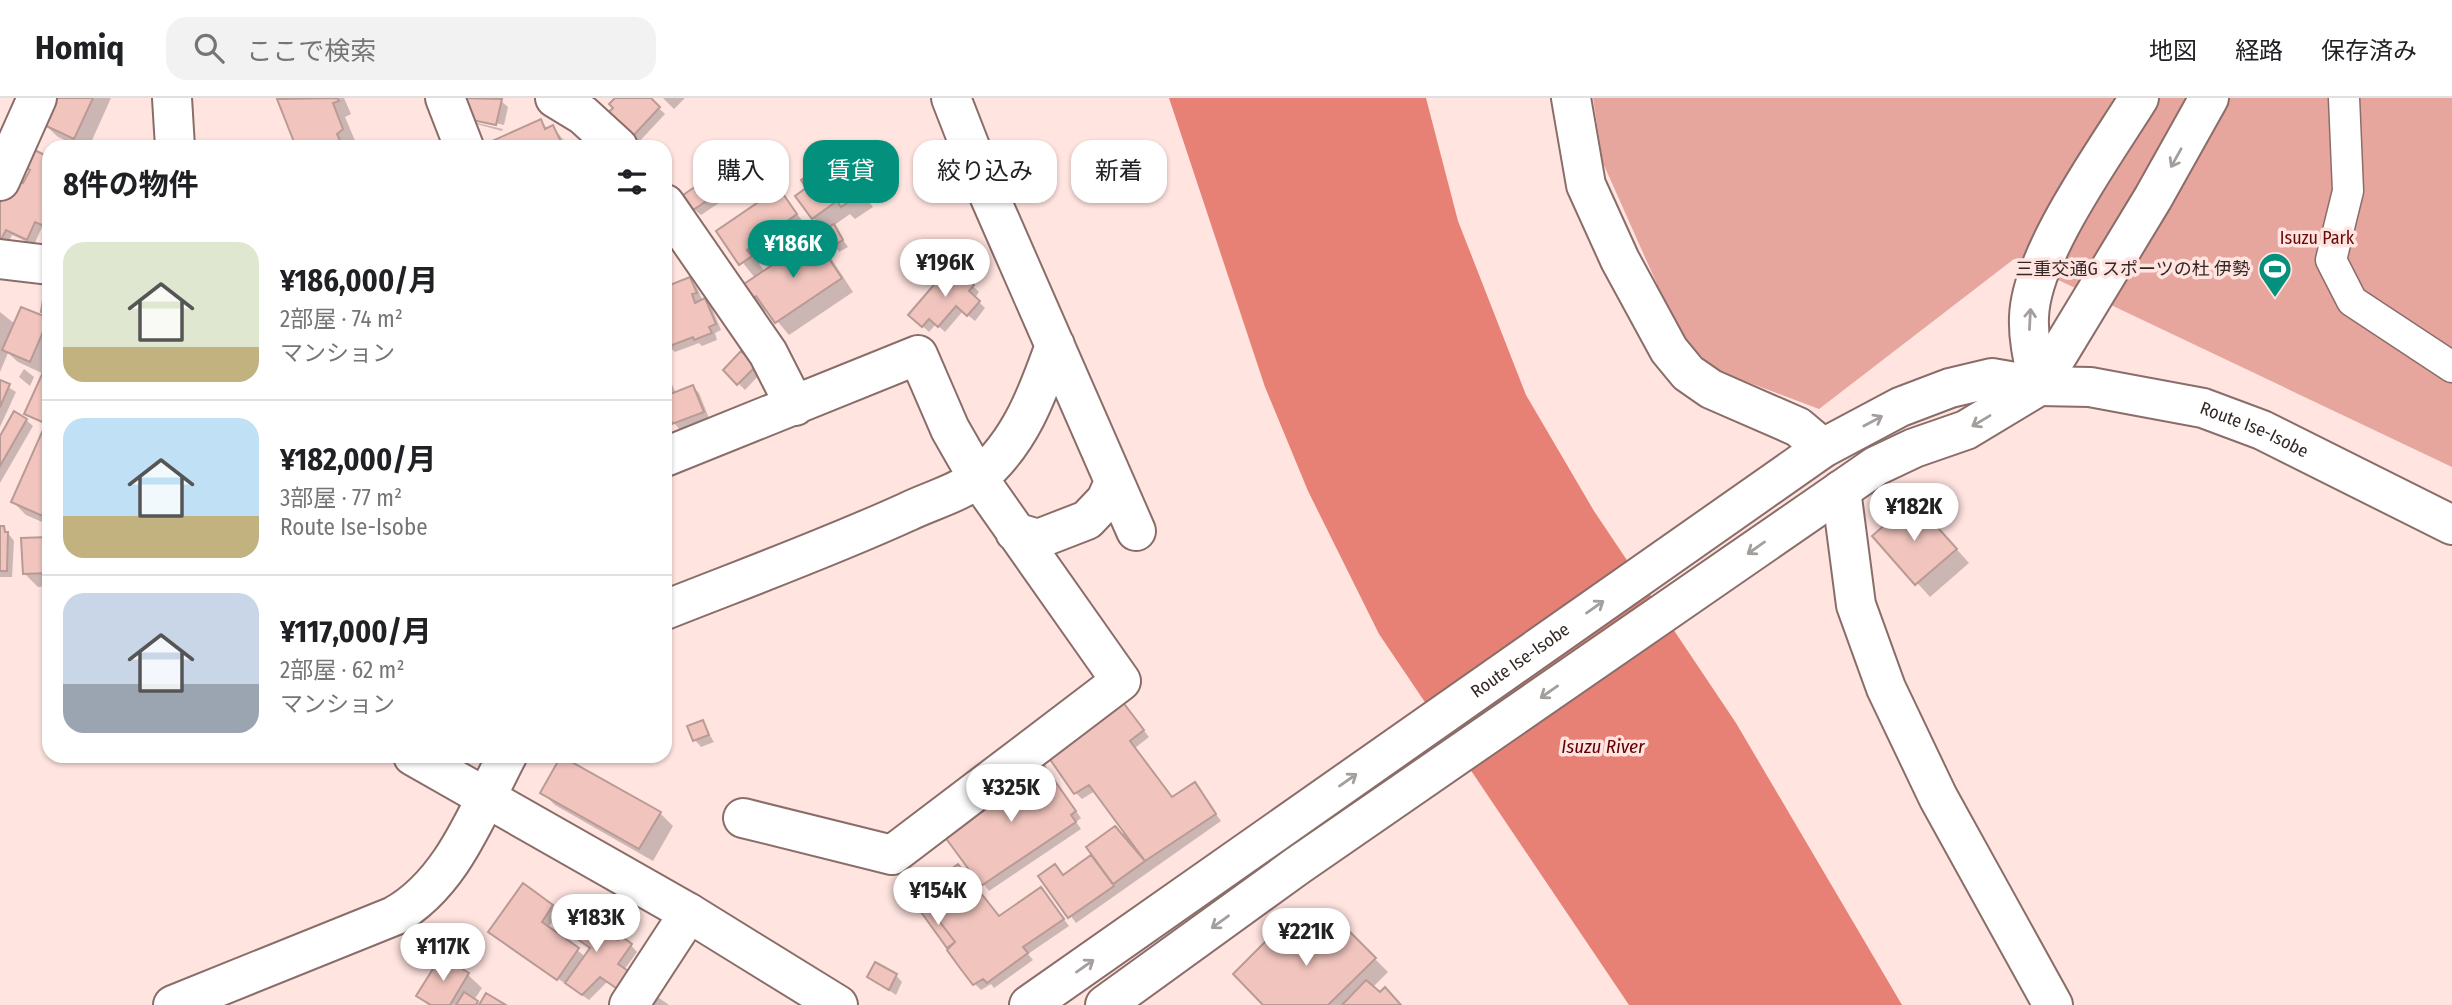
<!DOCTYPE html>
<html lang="ja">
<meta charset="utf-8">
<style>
body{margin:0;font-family:"Fira Sans Condensed","Noto Sans JP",sans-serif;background:#f2f2f2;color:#202124;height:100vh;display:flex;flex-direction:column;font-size:26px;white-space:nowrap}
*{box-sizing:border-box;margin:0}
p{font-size:23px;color:#757577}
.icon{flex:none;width:38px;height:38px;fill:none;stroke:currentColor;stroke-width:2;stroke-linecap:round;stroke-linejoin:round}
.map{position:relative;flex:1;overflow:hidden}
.drawer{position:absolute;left:42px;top:42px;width:630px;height:623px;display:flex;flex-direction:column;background:#fff;border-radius:21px;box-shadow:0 2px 5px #0004}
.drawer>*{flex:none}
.hud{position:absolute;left:693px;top:42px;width:665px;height:63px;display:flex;gap:14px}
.price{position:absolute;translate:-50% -60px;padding:0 16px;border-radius:24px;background:#fff;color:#222;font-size:23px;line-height:46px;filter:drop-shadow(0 2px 4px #0008)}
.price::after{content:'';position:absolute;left:50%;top:42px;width:21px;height:16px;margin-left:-10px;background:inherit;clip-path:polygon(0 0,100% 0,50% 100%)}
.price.selected{background:#03917d;color:#fff}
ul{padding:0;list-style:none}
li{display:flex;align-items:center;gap:21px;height:175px;padding:0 21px}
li+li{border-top:2px solid #e0e0e0}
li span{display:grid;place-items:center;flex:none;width:196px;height:140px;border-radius:21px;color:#555}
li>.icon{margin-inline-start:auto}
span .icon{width:84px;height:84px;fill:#fffc;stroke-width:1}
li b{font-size:30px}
h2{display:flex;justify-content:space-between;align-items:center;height:84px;padding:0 21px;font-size:30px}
.chip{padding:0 24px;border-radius:21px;background:#fff;box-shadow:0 2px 5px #0004;font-size:24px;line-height:63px}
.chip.selected{background:#03917d;color:#fff}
header{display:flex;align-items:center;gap:42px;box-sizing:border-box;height:98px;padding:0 35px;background:#fff;border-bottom:2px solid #e0e0e0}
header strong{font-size:33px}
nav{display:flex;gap:38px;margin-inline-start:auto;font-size:24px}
.search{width:490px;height:63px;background:#f2f2f2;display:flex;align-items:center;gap:18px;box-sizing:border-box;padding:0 24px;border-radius:21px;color:#757577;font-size:26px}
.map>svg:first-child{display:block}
</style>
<header>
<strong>Homiq</strong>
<div class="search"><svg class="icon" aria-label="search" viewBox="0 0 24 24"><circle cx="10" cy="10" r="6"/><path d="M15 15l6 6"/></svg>ここで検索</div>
<nav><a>地図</a><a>経路</a><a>保存済み</a></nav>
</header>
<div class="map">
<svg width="2452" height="907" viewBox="0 0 2452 907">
<rect width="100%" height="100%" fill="#ffe4e0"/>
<path fill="#e6a69d" d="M1593,0H2452V369L2014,161L1819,311L1718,273L1681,240L1603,65Z"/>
<path fill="#e88175" d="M1169,0H1426L1458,123L1526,297L1594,413L1736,625L1902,907H1629L1379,536L1308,393L1265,289Z"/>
<path fill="#0003" d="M56,0H111L89,49H79L58,39L44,26Z
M285,0H344L351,16L345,19L356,45L350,49H298L279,2Z
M461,0L501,3L508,9L504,27L470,19Z
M617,0H648L665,16L638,45L609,17L616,11Z
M663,0H685L674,11Z
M540,23L548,31L553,29L569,49H483Z
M473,24L503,31L502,33L476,26Z
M830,54L873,109L855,121L850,116L833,128L848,149L839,154L826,133L813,120L809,91Z
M49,61V132L42,129L34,147L12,137L5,151L0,149V109Z
M710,81L725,101L701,117L694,111Z
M779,93L808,130L759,166L765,174L814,141L827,154L853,194L789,237L768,212L764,214L751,201L756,181L718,134Z
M665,180L673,188L690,181L696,188L703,203L711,208L721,232L715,235L717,242L702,248L699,245L675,254L668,248L665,240Z
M973,188L979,194L975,200L985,210L975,223L963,213L945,234L936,226L929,234L917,223Z
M0,214L15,226L49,223V263L44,274L49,276V329L26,315L44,276L18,264L8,255L0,274Z
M741,255L761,275L745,292L725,272Z
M665,269L676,296L693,289L699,295L709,320L680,332L674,325L665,303Z
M24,271L34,279L30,288L19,279Z
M0,284L16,294L0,329Z
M26,322L33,328L0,385V342Z
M49,339V427L26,417L13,404Z
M1926,417L1969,465L1930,499L1875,438Z
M0,430H4L14,443L12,479H0Z
M49,441V488L38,489L24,475Z
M1122,605L1149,639L1135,650L1173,701L1194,686L1221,723L1076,825L1041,778L1064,779L1125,734L1095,693L1082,701L1076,695L1050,657Z
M702,624L714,644L701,649L695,642Z
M1040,665L1081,720L1076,724L1081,731L989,793L945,735Z
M542,694L660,715L673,728L653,763L555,707Z
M1041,791L1069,828L1028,856L1033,862L994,890L991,886L981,892L975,886L923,814L1000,819Z
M552,808L558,814L548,830L586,859L591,851L563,829L631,847L637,854L624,872L626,897L607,884L589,902L490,834Z
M1334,820L1388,874L1372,890L1401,907H1265L1278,853L1298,856Z
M442,861L468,877L482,890L474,902L480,907H428L419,898Z
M896,877L902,884L896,897L869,879Z
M652,895L669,907H644Z"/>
<path fill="#f1c5be" stroke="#b99a95" stroke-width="2" d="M55,0H93L74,41L42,26Z
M337,0L339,3L333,5L343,31L337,36L343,49H296L277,1Z
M459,0L502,1L496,27L467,21Z
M615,0H651L660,9L631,40L606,17L613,10L609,6Z
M541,21L545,31L553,27L562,46L554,49H479Z
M26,48L49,59V130L35,124L27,142L6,132L0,143V105L12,80L23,85L30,72L26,70Z
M830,51L861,95L841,109L837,103L812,121L795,98L806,90L801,82L815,72L810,65Z
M710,79L720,94L693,112L683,97Z
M779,90L797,116L747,152L752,158L739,167L716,133Z
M834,126L843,142L831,149L821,133Z
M814,139L842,180L775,225L756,198L750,202L741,188Z
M951,167L974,187L969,193L980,203L967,218L956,208L938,229L929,221L922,229L908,217Z
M665,178L670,187L690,179L697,195L692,196L695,205L705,200L716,226L709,229L712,235L694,242L693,239L667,249Z
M45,190H49V215L41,214Z
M21,209L49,220L30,264L2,252Z
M741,253L756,268L737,287L723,272Z
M44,272L49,274V327L24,316Z
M0,282L10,286L0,309Z
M693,287L704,314L672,326L665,298Z
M14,313L27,321L0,368V338Z
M42,334L49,337V410L45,419L11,404Z
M1913,402L1957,451L1915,487L1872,438Z
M0,428H4L5,434H8L7,473H0Z
M49,439V475L23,476L21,440Z
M1122,603L1144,632L1130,643L1172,699L1195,684L1216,716L1145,763L1089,687L1074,696L1047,657Z
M703,622L709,637L693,643L687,628Z
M561,658L661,714L639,751L540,695Z
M1040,662L1076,713L1071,717L1076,724L981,788L942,735Z
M1115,728L1145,763L1113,786L1086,749Z
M1091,757L1114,788L1068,820L1038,778L1055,766L1063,777Z
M958,766L999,818L1041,789L1064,821L1023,849L1028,855L987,885L983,881L973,887L960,870L947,852L955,844L918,795Z
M523,785L553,807L542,824L579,850L557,882L488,834Z
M928,808L955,844L947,850L921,814Z
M574,810L618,842L621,838L632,846L618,866L631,875L619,892L600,879L582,897L565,885L590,850L560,829Z
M1334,818L1376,860L1328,907H1263L1233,876L1268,841L1278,850L1286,842L1298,854Z
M441,858L469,875L450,907H431L416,898Z
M875,864L897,876L889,892L867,879Z
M1366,882L1380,894L1385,889L1401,907H1342Z
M464,894L478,903L476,907H456Z
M486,895L506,907H479Z"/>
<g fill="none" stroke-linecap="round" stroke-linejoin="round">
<defs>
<path id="pedestrian" d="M2344,0L2348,93L2331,162L2352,203L2452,269"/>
<path id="minor" d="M445,0L464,49
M555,0L583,17L618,49
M951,0L988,95L1136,433
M1571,0L1586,87L1620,162L1669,252L1688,275L1711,291L1798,329L1823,350
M0,83L37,0
M665,106L768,255L795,308
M0,161L49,167
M665,359L918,257L950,331L978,380L1121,583L892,757L743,720
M1841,392L1856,507L1886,590L1938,699L2053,907
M1015,434L1038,441L1087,422L1106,402L1114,384
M665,512C746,480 828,450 907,414C929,403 960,395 979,379C1020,345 1038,295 1055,247
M173,907L394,818C452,786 477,715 507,658
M629,907L689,815"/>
<path id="tertiary" d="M172,0L175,49
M2039,288L2153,100L2209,0
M2039,288C2034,265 2028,243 2029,219C2031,156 2105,55 2139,0
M413,658L689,815L838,907"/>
<g id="primary">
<path id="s1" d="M1029,907L1823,350L1900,309L1950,290L1992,280L2039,288L2090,289L2203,310L2262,332L2452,427"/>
<path d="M1105,907L1297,768L1876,368L1914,350L1966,332L2039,288"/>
</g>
</defs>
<use href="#pedestrian" stroke="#8a6d69" stroke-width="33"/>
<use href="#minor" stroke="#8a6d69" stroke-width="42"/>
<use href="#tertiary" stroke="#8a6d69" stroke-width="42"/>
<use href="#primary" stroke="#8a6d69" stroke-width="42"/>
<use href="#pedestrian" stroke="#fff" stroke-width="30"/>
<use href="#minor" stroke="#fff" stroke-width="38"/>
<use href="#tertiary" stroke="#fff" stroke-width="38"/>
<use href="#primary" stroke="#fff" stroke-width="38"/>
</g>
<defs><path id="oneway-shaft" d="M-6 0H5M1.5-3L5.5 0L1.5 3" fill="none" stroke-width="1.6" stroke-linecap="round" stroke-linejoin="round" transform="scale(1.75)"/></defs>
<g stroke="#a49e9d">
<use href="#oneway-shaft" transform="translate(2176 60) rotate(119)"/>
<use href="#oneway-shaft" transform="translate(2030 221) rotate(-87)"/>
<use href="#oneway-shaft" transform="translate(1873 323) rotate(-28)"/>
<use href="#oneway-shaft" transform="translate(1981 323) rotate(149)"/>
<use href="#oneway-shaft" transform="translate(1756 450) rotate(145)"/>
<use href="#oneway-shaft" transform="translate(1595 509) rotate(-35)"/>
<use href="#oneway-shaft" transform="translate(1549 594) rotate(145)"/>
<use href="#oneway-shaft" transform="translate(1348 682) rotate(-35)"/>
<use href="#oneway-shaft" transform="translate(1220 824) rotate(144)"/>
<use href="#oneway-shaft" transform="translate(1085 868) rotate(-35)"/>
</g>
<defs>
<symbol id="stadium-pin" viewBox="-11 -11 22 30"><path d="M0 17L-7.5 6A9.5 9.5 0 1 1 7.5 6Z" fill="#03917d" stroke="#ffe4e0"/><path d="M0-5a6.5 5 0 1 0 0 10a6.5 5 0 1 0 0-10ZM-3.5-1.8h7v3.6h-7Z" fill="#fff"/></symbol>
</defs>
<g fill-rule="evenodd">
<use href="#stadium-pin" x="2256" y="152" width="38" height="52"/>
</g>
<g text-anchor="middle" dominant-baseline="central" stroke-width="7" stroke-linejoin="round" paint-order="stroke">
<g font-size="18" fill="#680909" stroke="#ffe4e0">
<text x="2317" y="140">Isuzu Park</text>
</g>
<g font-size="18" fill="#342826" stroke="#ffe4e0" text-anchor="end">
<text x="2250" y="171">三重交通G スポーツの杜 伊勢</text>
</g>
<g font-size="18" fill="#342826" stroke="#ffe4e0">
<text stroke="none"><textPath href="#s1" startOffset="1423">Route Ise-Isobe</textPath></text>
<text stroke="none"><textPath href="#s1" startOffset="600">Route Ise-Isobe</textPath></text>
</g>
<g font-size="19" font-style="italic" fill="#600003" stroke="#ffe4e0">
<text x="1603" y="648">Isuzu River</text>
</g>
</g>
</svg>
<b class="price selected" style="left:793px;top:182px">¥186K</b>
<b class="price" style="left:945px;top:201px">¥196K</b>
<b class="price" style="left:1914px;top:445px">¥182K</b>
<b class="price" style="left:1011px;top:726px">¥325K</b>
<b class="price" style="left:938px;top:829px">¥154K</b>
<b class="price" style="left:596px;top:856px">¥183K</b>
<b class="price" style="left:1306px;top:870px">¥221K</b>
<b class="price" style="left:443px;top:885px">¥117K</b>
<div class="hud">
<a class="chip">購入</a>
<a class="chip selected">賃貸</a>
<a class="chip">絞り込み</a>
<a class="chip">新着</a>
</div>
<section class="drawer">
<h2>8件の物件<svg class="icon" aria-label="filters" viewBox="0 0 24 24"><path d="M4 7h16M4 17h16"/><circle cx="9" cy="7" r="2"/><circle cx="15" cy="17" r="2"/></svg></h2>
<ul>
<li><span style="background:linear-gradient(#dfe7d0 75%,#c2b280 0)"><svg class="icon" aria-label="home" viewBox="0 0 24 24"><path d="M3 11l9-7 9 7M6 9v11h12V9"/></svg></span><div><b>¥186,000/月</b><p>2部屋 · 74 m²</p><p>マンション</p></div></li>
<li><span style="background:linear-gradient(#bfe0f5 70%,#c2b280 0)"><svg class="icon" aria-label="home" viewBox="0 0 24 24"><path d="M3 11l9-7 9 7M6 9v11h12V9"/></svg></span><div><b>¥182,000/月</b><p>3部屋 · 77 m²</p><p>Route Ise-Isobe</p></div></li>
<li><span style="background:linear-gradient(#c9d6e8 65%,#9aa5b1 0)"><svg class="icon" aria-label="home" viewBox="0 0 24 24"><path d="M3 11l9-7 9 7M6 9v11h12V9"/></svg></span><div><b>¥117,000/月</b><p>2部屋 · 62 m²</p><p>マンション</p></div></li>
</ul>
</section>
</div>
